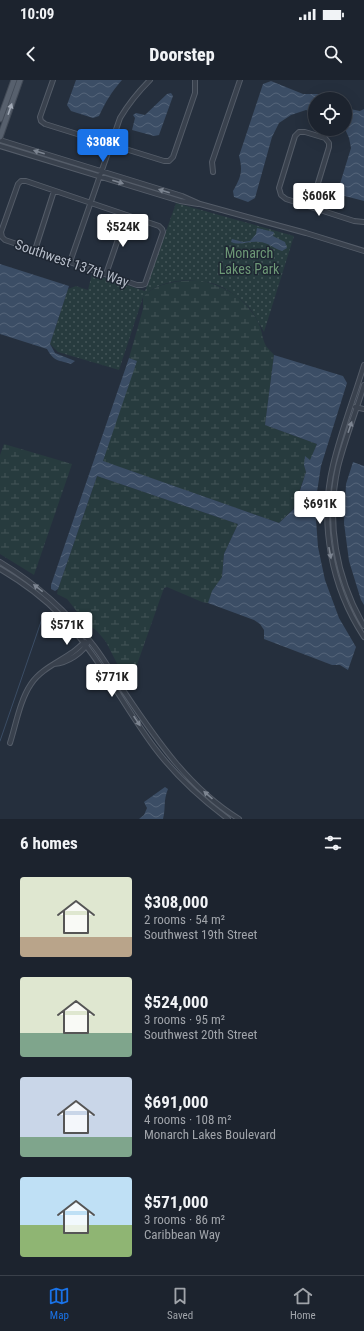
<!DOCTYPE html>
<meta charset="utf-8">
<style>
body{margin:0;font-family:"Roboto Condensed",sans-serif;background:#292f3a;color:#f1f3f6;height:100vh;display:flex;flex-direction:column;font-size:15px;white-space:nowrap}
*{box-sizing:border-box;margin:0}
p{font-size:13px;color:#a0a4aa}
.icon{flex:none;width:22px;height:22px;fill:none;stroke:currentColor;stroke-width:2;stroke-linecap:round;stroke-linejoin:round}
.map{position:relative;height:739px;overflow:hidden}
.side{display:flex;flex-direction:column;background:#1c232e;flex:1}
.side>*{flex:none}
.tools{position:absolute;left:308px;top:12px;display:grid;gap:8px}
.tools a{display:grid;place-items:center;width:44px;height:44px;border-radius:50%;background:#1c232e;box-shadow:0 4px 16px #0002,0 0 0 1px #3a404a;font-size:20px}
.price{position:absolute;translate:-50% -34px;padding:0 9px;border-radius:4px;background:#fff;color:#222;font-size:13px;line-height:26px;filter:drop-shadow(0 1px 2px #0008)}
.price::after{content:'';position:absolute;left:50%;top:24px;width:12px;height:9px;margin-left:-6px;background:inherit;clip-path:polygon(0 0,100% 0,50% 100%)}
.price.current{background:#1a73e8;color:#fff}
ul{padding:0;list-style:none}
li{display:flex;align-items:center;gap:12px;height:100px;padding:0 20px}
li span{display:grid;place-items:center;flex:none;width:112px;height:80px;border-radius:4px;color:#555}
li>.icon{margin-inline-start:auto}
span .icon{width:48px;height:48px;fill:#fffc;stroke-width:1}
li b{font-size:17px}
h2{display:flex;justify-content:space-between;align-items:center;height:48px;padding:0 20px;font-size:17px}
.status{display:flex;justify-content:space-between;align-items:center;height:28px;padding:0 20px;background:#1c232e;direction:ltr}
.status svg{height:11px;fill:currentColor}
header{display:flex;justify-content:space-between;align-items:center;height:52px;padding:0 20px;background:#1c232e;font-size:18px;font-weight:800}
.menu{display:flex;justify-content:space-around;align-items:center;height:56px;border-top:1px solid #3a404a;background:#1c232e;font-size:11px;color:#a0a4aa}
.menu a{display:grid;justify-items:center;gap:2px}
.menu .current{color:#1a73e8}
.map>svg:first-child{display:block}
</style>
<div class="status"><b>10:09</b><svg viewBox="0 0 49 12"><path d="M0 12V9h3v3zM5 12V6h3v6zM10 12V3h3v9zM15 12V0h3v12zM26 1h20v11H26zM47 4h2v5h-2z"/></svg></div>
<header><svg class="icon" aria-label="back" viewBox="0 0 24 24"><path d="M15 5l-7 7 7 7"/></svg>Doorstep<svg class="icon" aria-label="search" viewBox="0 0 24 24"><circle cx="10" cy="10" r="6"/><path d="M15 15l6 6"/></svg></header>
<div class="map">
<svg width="364" height="739" viewBox="0 0 364 739">
<defs>
<pattern id="wetland-marsh" width="20" height="14" patternUnits="userSpaceOnUse"><rect width="20" height="14" fill="#273b3e"/><path d="M1 5h8M5 5V1M11 12h8M15 12V8" fill="none" stroke="#445558"/></pattern>
<pattern id="park-dots" width="8" height="8" patternUnits="userSpaceOnUse"><rect width="8" height="8" fill="#273b3e"/><path d="M2 2h.1M6 6h.1" fill="none" stroke="#445558" stroke-width="1.8" stroke-linecap="round"/></pattern>
<pattern id="water-waves" width="16" height="10" patternUnits="userSpaceOnUse"><rect width="16" height="10" fill="#3b4d65"/><path d="M0 5q4-4 8 0t8 0" fill="none" stroke="#55657a"/></pattern>
</defs>
<rect width="100%" height="100%" fill="#252f3d"/>
<path fill="url(#wetland-marsh)" d="M198,200C225,206 245,217 258,242C262,249 262,259 266,266C268,269 272,272 274,275L265,345L317,364L310,381L304,385L306,392L293,429L279,443L102,381L136,281L129,278L143,229V217C157,202 179,201 198,200Z
M4,364L72,384L34,495L0,474V375Z
M97,396L238,444L224,474L222,497L212,512L208,523L202,522L167,507L164,508L133,596L130,599L126,601L106,562L97,551L87,544L67,519L57,514L58,509Z"/>
<path fill="url(#park-dots)" d="M176,123L294,156L264,252C259,244 254,233 248,226C239,217 226,208 215,204C192,197 159,199 143,217L119,290L58,272L50,264L68,209L76,206L88,210L92,194L145,211Z"/>
<path fill="url(#water-waves)" d="M76,0H122C112,11 105,23 99,36L93,38L71,31L67,25Z
M271,1L303,14H328L334,19H315V33L306,30L291,35L279,43L272,57L255,118L248,122L234,117L233,111C241,97 243,91 239,76L263,4Z
M171,13L173,16L159,55L154,56L132,50L135,38L133,35L136,33L145,35L167,14Z
M345,28L360,31L364,29V121L341,115L339,107L351,68L349,58L345,49Z
M257,148L274,152L273,156L285,162L287,168L282,171C274,169 268,162 259,162C249,161 240,166 231,162L232,159L243,162L250,161L256,154Z
M0,184L69,206L50,264L55,273L75,281L71,284C59,280 54,282 47,269L0,254Z
M274,275L343,296L347,303L321,386L315,425L318,467L325,500L339,538L356,567L348,590L340,585H332L264,559V550L260,544L254,540L208,523L212,511L222,497L224,474L238,444L97,396L58,509L55,511L51,509V505L129,278L137,281L103,381L279,443L294,429L306,392L304,385L305,376L310,380L317,364L265,345Z
M353,382L364,386V525L361,520L349,481L344,443L346,404Z
M165,707L168,709C163,721 166,728 163,739H139L144,735L147,728L144,722Z"/>
<g fill="none" stroke-linecap="round" stroke-linejoin="round">
<path stroke="#3b4d65" stroke-width="1" d="M0,661L44,533"/>
<defs>
<path id="minor" d="M53,0L40,37L41,41L45,44L164,81H169L173,77L195,13V0
M0,60L182,116L200,124L306,153L364,171
M0,66L180,121L198,124
M213,92L212,82L240,0
M21,101H26L159,146L162,149L163,152L145,204L142,205H137L5,160L2,157L1,152L18,104Z
M311,126L329,67V63L325,58L305,52H299L295,56L279,108L281,115L286,119L354,141L364,142
M35,170L54,111
M70,182L120,38C129,23 138,12 150,0
M106,194L126,136
M364,285C354,318 341,351 333,385C319,443 331,507 364,557
M364,305C356,332 345,359 338,387C326,441 336,498 364,546
M355,327L364,329
M0,482C38,505 67,531 94,566C104,579 112,593 121,607C154,656 187,707 239,739
M0,489C22,502 43,517 60,535C98,574 122,624 154,667C175,695 200,718 228,739
M54,584C67,583 84,573 89,560
M10,663C16,644 20,620 31,604C41,589 59,582 73,572C77,569 81,565 85,562"/>
<path id="major" d="M0,39L14,0
M0,57L20,0"/>
</defs>
<use href="#minor" stroke="#545c68" stroke-width="6"/>
<use href="#major" stroke="#424a56" stroke-width="7"/>
<use href="#minor" stroke="#39414d" stroke-width="4"/>
<use href="#major" stroke="#57606d" stroke-width="5"/>
</g>
<defs><path id="oneway-solid" d="M-6-.8H1V-3.2L6.5 0L1 3.2V.8H-6Z"/></defs>
<use fill="#a2aab6" href="#oneway-solid" transform="translate(10 29) rotate(-71)"/>
<g fill="#7d8591">
<use href="#oneway-solid" transform="translate(39 72) rotate(-163)"/>
<use href="#oneway-solid" transform="translate(118 102) rotate(18)"/>
<use href="#oneway-solid" transform="translate(164 111) rotate(-163)"/>
<use href="#oneway-solid" transform="translate(350 347) rotate(-71)"/>
<use href="#oneway-solid" transform="translate(330 473) rotate(79)"/>
<use href="#oneway-solid" transform="translate(38 508) rotate(-142)"/>
<use href="#oneway-solid" transform="translate(137 641) rotate(56)"/>
<use href="#oneway-solid" transform="translate(208 715) rotate(-139)"/>
</g>
<g text-anchor="middle" dominant-baseline="central" stroke-width="3" stroke-linejoin="round" paint-order="stroke">
<g font-size="14" fill="#6d9876" stroke="#1e2632">
<text x="249" y="173">Monarch<tspan x="249" dy="16">Lakes Park</tspan></text>
</g>
<g font-size="14" fill="#b5bcc8" stroke="#1e2632">
<text transform="translate(72 183) rotate(19)">Southwest 137th Way</text>
</g>
</g>
</svg>
<div class="tools">
<a><svg class="icon" aria-label="locate" viewBox="0 0 24 24"><circle cx="12" cy="12" r="6"/><path d="M12 2v4M12 18v4M2 12h4M18 12h4"/></svg></a>
</div>
<b class="price current" style="left:103px;top:83px">$308K</b>
<b class="price" style="left:319px;top:137px">$606K</b>
<b class="price" style="left:123px;top:168px">$524K</b>
<b class="price" style="left:320px;top:445px">$691K</b>
<b class="price" style="left:67px;top:566px">$571K</b>
<b class="price" style="left:112px;top:618px">$771K</b>
</div>
<section class="side">
<h2>6 homes<svg class="icon" aria-label="filters" viewBox="0 0 24 24"><path d="M4 7h16M4 17h16"/><circle cx="9" cy="7" r="2"/><circle cx="15" cy="17" r="2"/></svg></h2>
<ul>
<li><span style="background:linear-gradient(#dfe7d0 75%,#b9a48a 0)"><svg class="icon" aria-label="home" viewBox="0 0 24 24"><path d="M3 11l9-7 9 7M6 9v11h12V9"/></svg></span><div><b>$308,000</b><p>2 rooms · 54 m²</p><p>Southwest 19th Street</p></div></li>
<li><span style="background:linear-gradient(#dfe7d0 70%,#7fa58c 0)"><svg class="icon" aria-label="home" viewBox="0 0 24 24"><path d="M3 11l9-7 9 7M6 9v11h12V9"/></svg></span><div><b>$524,000</b><p>3 rooms · 95 m²</p><p>Southwest 20th Street</p></div></li>
<li><span style="background:linear-gradient(#c9d6e8 75%,#7fa58c 0)"><svg class="icon" aria-label="home" viewBox="0 0 24 24"><path d="M3 11l9-7 9 7M6 9v11h12V9"/></svg></span><div><b>$691,000</b><p>4 rooms · 108 m²</p><p>Monarch Lakes Boulevard</p></div></li>
<li><span style="background:linear-gradient(#bfe0f5 60%,#8fb573 0)"><svg class="icon" aria-label="home" viewBox="0 0 24 24"><path d="M3 11l9-7 9 7M6 9v11h12V9"/></svg></span><div><b>$571,000</b><p>3 rooms · 86 m²</p><p>Caribbean Way</p></div></li>
</ul>
</section>
<nav class="menu">
<a class="current"><svg class="icon" aria-label="map" viewBox="0 0 24 24"><path d="M3 6l6-2 6 2 6-2v14l-6 2-6-2-6 2zM9 4v14M15 6v14"/></svg>Map</a>
<a><svg class="icon" aria-label="saved" viewBox="0 0 24 24"><path d="M7 4h10v16l-5-4-5 4z"/></svg>Saved</a>
<a><svg class="icon" aria-label="home" viewBox="0 0 24 24"><path d="M3 11l9-7 9 7M6 9v11h12V9"/></svg>Home</a>
</nav>
